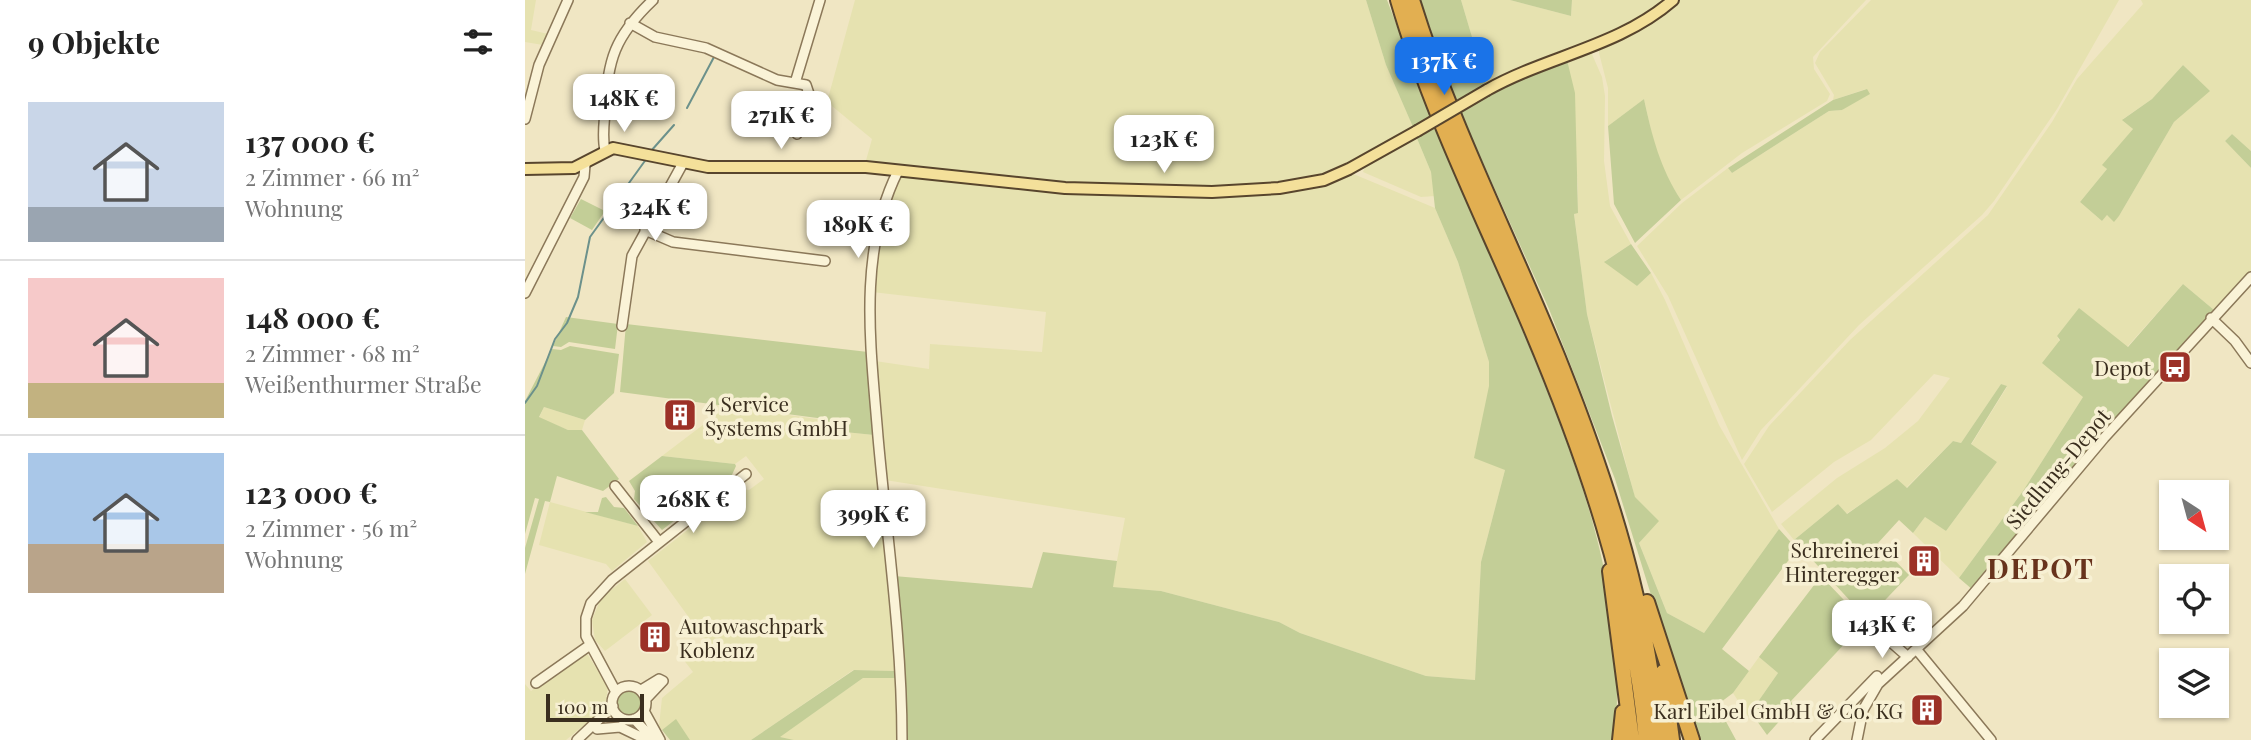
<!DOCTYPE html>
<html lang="de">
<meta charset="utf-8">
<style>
body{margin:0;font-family:"Playfair Display",serif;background:#f2f2f2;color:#222;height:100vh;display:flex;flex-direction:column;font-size:26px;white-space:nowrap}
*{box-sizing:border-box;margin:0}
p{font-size:23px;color:#767676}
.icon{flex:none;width:38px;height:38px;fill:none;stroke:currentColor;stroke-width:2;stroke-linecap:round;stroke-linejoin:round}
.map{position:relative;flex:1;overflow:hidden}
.side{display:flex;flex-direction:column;background:#fff;width:525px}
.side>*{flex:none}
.needle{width:46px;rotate:144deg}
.fabs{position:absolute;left:1634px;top:480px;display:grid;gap:14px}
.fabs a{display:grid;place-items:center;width:70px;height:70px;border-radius:0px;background:#fff;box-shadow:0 2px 5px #0004;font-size:35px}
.scale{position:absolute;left:21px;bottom:18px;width:98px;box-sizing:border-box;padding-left:7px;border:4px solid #3a2e1e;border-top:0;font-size:19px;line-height:24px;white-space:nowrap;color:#3a2e1e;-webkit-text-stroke:5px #f7f0d3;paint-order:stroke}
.price{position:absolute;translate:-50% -60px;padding:0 16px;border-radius:14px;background:#fff;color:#222;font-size:23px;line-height:46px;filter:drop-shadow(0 2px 4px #0008)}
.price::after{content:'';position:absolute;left:50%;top:42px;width:21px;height:16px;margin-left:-10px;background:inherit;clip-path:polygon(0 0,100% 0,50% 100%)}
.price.selected{background:#1a73e8;color:#fff}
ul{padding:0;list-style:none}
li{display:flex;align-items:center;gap:21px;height:175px;padding:0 28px}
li+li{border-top:2px solid #e0e0e0}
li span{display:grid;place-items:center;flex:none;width:196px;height:140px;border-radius:0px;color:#555}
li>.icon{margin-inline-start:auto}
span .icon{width:84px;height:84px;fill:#fffc;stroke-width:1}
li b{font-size:30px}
h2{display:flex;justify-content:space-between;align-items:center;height:84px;padding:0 28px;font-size:30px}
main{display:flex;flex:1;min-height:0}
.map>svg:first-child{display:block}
</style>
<main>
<section class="side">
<h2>9 Objekte<svg class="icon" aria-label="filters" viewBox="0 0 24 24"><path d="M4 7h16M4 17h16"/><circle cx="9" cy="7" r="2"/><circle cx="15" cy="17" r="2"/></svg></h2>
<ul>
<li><span style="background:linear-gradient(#c9d6e8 75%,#9aa5b1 0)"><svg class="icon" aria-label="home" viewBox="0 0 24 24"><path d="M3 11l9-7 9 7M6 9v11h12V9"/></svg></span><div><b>137 000 €</b><p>2 Zimmer · 66 m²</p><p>Wohnung</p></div></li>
<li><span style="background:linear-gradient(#f6c9c9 75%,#c2b280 0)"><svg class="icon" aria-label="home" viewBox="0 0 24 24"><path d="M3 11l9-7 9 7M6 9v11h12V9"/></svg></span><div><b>148 000 €</b><p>2 Zimmer · 68 m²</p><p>Weißenthurmer Straße</p></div></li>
<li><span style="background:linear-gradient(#a9c7e8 65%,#b9a48a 0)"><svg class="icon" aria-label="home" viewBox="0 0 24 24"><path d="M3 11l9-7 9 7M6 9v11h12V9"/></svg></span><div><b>123 000 €</b><p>2 Zimmer · 56 m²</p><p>Wohnung</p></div></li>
</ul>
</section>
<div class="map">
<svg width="1726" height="740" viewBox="0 0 1726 740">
<rect width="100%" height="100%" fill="#f0e6c3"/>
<path fill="#e6e2b0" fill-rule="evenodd" d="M0,0H11L6,30L23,34L18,45L0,42Z
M330,0H841L861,65L889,129L826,173L910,208L933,262L964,362V386L980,470L956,562L950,680L901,676L775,633L754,622L636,591L587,587L600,518L360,480L350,361L404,369L405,344L517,352L521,312L347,292L356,226L376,174L340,164L347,139L302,102Z
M936,0H985L1046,16L1047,0H1139L1095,29L993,67L961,84Z
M1153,0H1341L1288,57L1289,69L1305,94L1302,101L1217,153L1156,200L1140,175L1131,153L1119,99L1083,126V88L1074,53V48L1121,26Z
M1346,0H1594L1532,109L1469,201L1457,215L1334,325L1236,430L1217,460L1143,296L1112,246L1157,203L1203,168L1207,173L1304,111L1317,110L1341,89L1308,100L1309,95L1290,63L1295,52Z
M1616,0H1726V151L1707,134L1700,141L1726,168V272L1689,310L1658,284L1602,347L1554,309L1532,336L1558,397L1498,491L1434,578L1388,533L1400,517L1421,531L1472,462L1446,445L1482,387L1476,384L1436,443L1428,441L1381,488L1372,480L1321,514L1313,504L1269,540L1256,524L1312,478L1360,448L1393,421L1425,378L1409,374L1346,440L1309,462L1247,512L1219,464L1244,426L1325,340L1463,215L1527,122L1552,79L1618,4ZM1658,65L1684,91L1649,122L1594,216L1589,221L1582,215L1577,221L1555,202L1582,169L1578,165L1608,129L1598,119L1627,99Z
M1066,52L1077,77L1080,96L1079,161L1085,206L1106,244L1080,261L1112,286L1126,273L1140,300L1194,425L1254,529L1179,633L1142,613L1114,543L1133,521L1110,498L1062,314L1049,213L1053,212V187L1042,60Z
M891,136L906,172L910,196L896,197L838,172L841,164Z
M189,405L300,420V430L349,435L355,504L326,508L359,540L370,671L328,670L226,740H165L151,720L137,730L134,726L137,698L168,672L158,659L181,641L123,561L215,489L224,490L239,479L221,456L210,464L137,456L187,418Z
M19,407L60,420L57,430H43L14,418Z
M25,502L113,526L122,542L87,571L81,564L14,545Z
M100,579L127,615L80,651L70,640L67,620L76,598Z
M57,654L63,655L83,687L80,708L41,740H0V684L6,691Z
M1234,657L1253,673L1223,716L1208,693Z
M338,678H371L374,740H269L254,737Z"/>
<path fill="#c3ce97" d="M841,0H862L906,116L888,127L861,65Z
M895,0H936L961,84L931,101Z
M985,0H1047L1046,16Z
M1042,60L1050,93L1053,213L1049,214L1062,314L1087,416L1110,497L1134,521L1114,543L1142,613L1179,633L1254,529L1272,549L1197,649L1224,671L1208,693L1192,705L1211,740H1171L1090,479L1024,309L935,112L980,85Z
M1658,65L1685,91L1649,122L1594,216L1589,222L1582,215L1577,221L1555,202L1582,169L1577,165L1608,129L1597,120L1627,99Z
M1342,89L1345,94L1317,110L1304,111L1207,173L1203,168L1308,100Z
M1119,99C1127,136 1135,168 1156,200L1110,243L1089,204L1083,126Z
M910,126C941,199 973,272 1004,346C1058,478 1102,594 1090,740H382L369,576L507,588L518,552L592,561L588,587L636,591L754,622L775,633L901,676L950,680L956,562L980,470L949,458L964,386V362L933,262L910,208L906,172L891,136Z
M1707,134L1726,151V168L1700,141Z
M56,199L80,211L67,230L45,218Z
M1106,244L1126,273L1112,286L1079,262Z
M1658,284L1689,310L1576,436L1448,590L1434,578L1498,491L1558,397L1517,363L1535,340L1532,336L1554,308L1603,347Z
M41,317L93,324L90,349L44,342L36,347L28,346Z
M101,324L343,352L349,435L300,430V419L95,392Z
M45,346L94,354L89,393L60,420L19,407L14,417L43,430H57L94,479L78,491L32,476L25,502L20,501L0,574V548L14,499L10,498L0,534V401L27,349L36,350Z
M1476,384L1482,386L1446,444L1472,462L1421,531L1400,517L1388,533L1374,520L1353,543L1384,575L1342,619L1269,540L1313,504L1322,514L1372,479L1382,488L1428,441L1436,443Z
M137,456L210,464L211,466L206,477L137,530L109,499L110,491L104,481Z
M81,497L89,507L99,508L113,526L60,512H73L77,498Z
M356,508L359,540L328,509Z
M1296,576L1340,622L1266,701L1268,706L1242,735L1232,721L1223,716L1253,673L1234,657Z
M329,670L370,671L371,678H338L255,737L269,740H226Z
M92 703a12 12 0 1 1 24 0a12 12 0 1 1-24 0Z
M151,719L165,740H145L137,730Z"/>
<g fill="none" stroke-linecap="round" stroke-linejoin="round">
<path stroke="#6c918b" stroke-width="2" d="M162,108L189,57
M126,151L149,125
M0,403L12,386L30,339L42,323L53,297L65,237L122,158"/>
<defs>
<path id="minor" d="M105,23L130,37L181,48L252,80L281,85L284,94L272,134
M270,83L295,0
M0,119L14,65L43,0
M80,150C77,137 79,125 80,112C82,60 90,36 128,0
M373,171C332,253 346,348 353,437C362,538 377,639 377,740
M120,230L148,242L300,261
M0,293L59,177L60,165
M1686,318L1710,341L1726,363
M97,326L107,256L158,163
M90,486L134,542
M1343,622L1383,657
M1392,650L1466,740
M11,683L65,645
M87 703a17 17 0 1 1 34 0a17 17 0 1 1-34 0Z
M116,690L134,679L138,681
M91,692L61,636V618L66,603L87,580L221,474
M121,699L138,681
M119,711L135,740
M109,719L129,740
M72,729L95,727L122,740
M52,740L88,706
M1290,740L1352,676
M1332,740L1338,710L1353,684L1438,606L1579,438L1726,277"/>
<path id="major" d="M962,90C1022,56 1094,47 1148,0
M0,169L49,168L88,148L183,167H341L540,188L687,192L754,188L799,180L824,169L892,131"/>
<path id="highway" d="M873,0C905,110 957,214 1002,319C1060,455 1108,592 1121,740
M887,0C926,127 988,245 1037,368C1085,489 1123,610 1134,740
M1085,571L1107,740
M1122,602L1167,740
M1138,672L1147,740
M1095,740L1098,712"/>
</defs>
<use href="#minor" stroke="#8b7859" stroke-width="12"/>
<use href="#major" stroke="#58452d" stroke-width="14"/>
<use href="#highway" stroke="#58452d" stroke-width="18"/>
<use href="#minor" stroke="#faf3d7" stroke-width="9"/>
<use href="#major" stroke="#f4e09a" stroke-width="10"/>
<use href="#highway" stroke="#e2af51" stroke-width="14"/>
<defs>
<path id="major-bridge" d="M892,131L962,90"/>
</defs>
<use href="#major-bridge" stroke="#58452d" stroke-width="14" stroke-linecap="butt"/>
<use href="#major-bridge" stroke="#f4e09a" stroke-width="10"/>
</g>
<defs>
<symbol id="bus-square" viewBox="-11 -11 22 22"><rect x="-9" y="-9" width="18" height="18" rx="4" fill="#9c3127" stroke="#f7f0d3"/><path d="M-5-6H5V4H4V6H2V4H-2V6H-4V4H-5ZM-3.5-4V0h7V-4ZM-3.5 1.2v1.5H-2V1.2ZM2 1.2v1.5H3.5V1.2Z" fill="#fff"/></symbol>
<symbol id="building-square" viewBox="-11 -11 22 22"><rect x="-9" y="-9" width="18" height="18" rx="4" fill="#9c3127" stroke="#f7f0d3"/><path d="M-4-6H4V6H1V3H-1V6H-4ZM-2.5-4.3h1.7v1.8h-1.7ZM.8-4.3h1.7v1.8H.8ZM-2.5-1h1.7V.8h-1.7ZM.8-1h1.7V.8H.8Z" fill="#fff"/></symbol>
</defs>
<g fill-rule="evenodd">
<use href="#bus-square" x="1631" y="348" width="38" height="38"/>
<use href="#building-square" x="136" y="396" width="38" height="38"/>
<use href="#building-square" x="1380" y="542" width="38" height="38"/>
<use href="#building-square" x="111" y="618" width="38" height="38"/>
<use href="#building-square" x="1383" y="691" width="38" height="38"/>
</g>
<g text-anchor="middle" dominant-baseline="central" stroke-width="7" stroke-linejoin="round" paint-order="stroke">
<g font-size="21" fill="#3a2e1e" stroke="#f7f0d3" text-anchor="end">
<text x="1626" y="367">Depot</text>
<text x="180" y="403" text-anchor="start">4 Service<tspan x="180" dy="24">Systems GmbH</tspan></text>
<text x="1374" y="549">Schreinerei<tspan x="1374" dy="24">Hinteregger</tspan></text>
<text x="154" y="625" text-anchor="start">Autowaschpark<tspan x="154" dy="24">Koblenz</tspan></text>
<text x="1378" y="710">Karl Eibel GmbH &amp; Co. KG</text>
</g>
<g font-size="21" fill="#3a2e1e" stroke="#f7f0d3">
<text transform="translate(1532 468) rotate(-50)">Siedlung-Depot</text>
</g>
<g font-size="28" font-weight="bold" letter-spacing="2" fill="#68331c" stroke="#f7f0d3">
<text x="1516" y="567">DEPOT</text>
</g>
</g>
</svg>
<div class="fabs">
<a><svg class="needle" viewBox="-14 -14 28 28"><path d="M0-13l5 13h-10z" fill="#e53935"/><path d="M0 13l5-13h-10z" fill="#767676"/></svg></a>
<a><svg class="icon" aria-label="locate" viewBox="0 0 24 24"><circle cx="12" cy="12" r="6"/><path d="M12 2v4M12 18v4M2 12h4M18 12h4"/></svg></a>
<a><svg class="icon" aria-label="layers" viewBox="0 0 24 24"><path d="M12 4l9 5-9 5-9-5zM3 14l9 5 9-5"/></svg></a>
</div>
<div class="scale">100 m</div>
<b class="price selected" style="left:919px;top:97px">137K €</b>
<b class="price" style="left:99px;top:134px">148K €</b>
<b class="price" style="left:256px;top:151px">271K €</b>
<b class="price" style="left:639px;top:175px">123K €</b>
<b class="price" style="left:130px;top:243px">324K €</b>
<b class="price" style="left:333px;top:260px">189K €</b>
<b class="price" style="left:168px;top:535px">268K €</b>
<b class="price" style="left:348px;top:550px">399K €</b>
<b class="price" style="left:1357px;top:660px">143K €</b>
</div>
</main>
